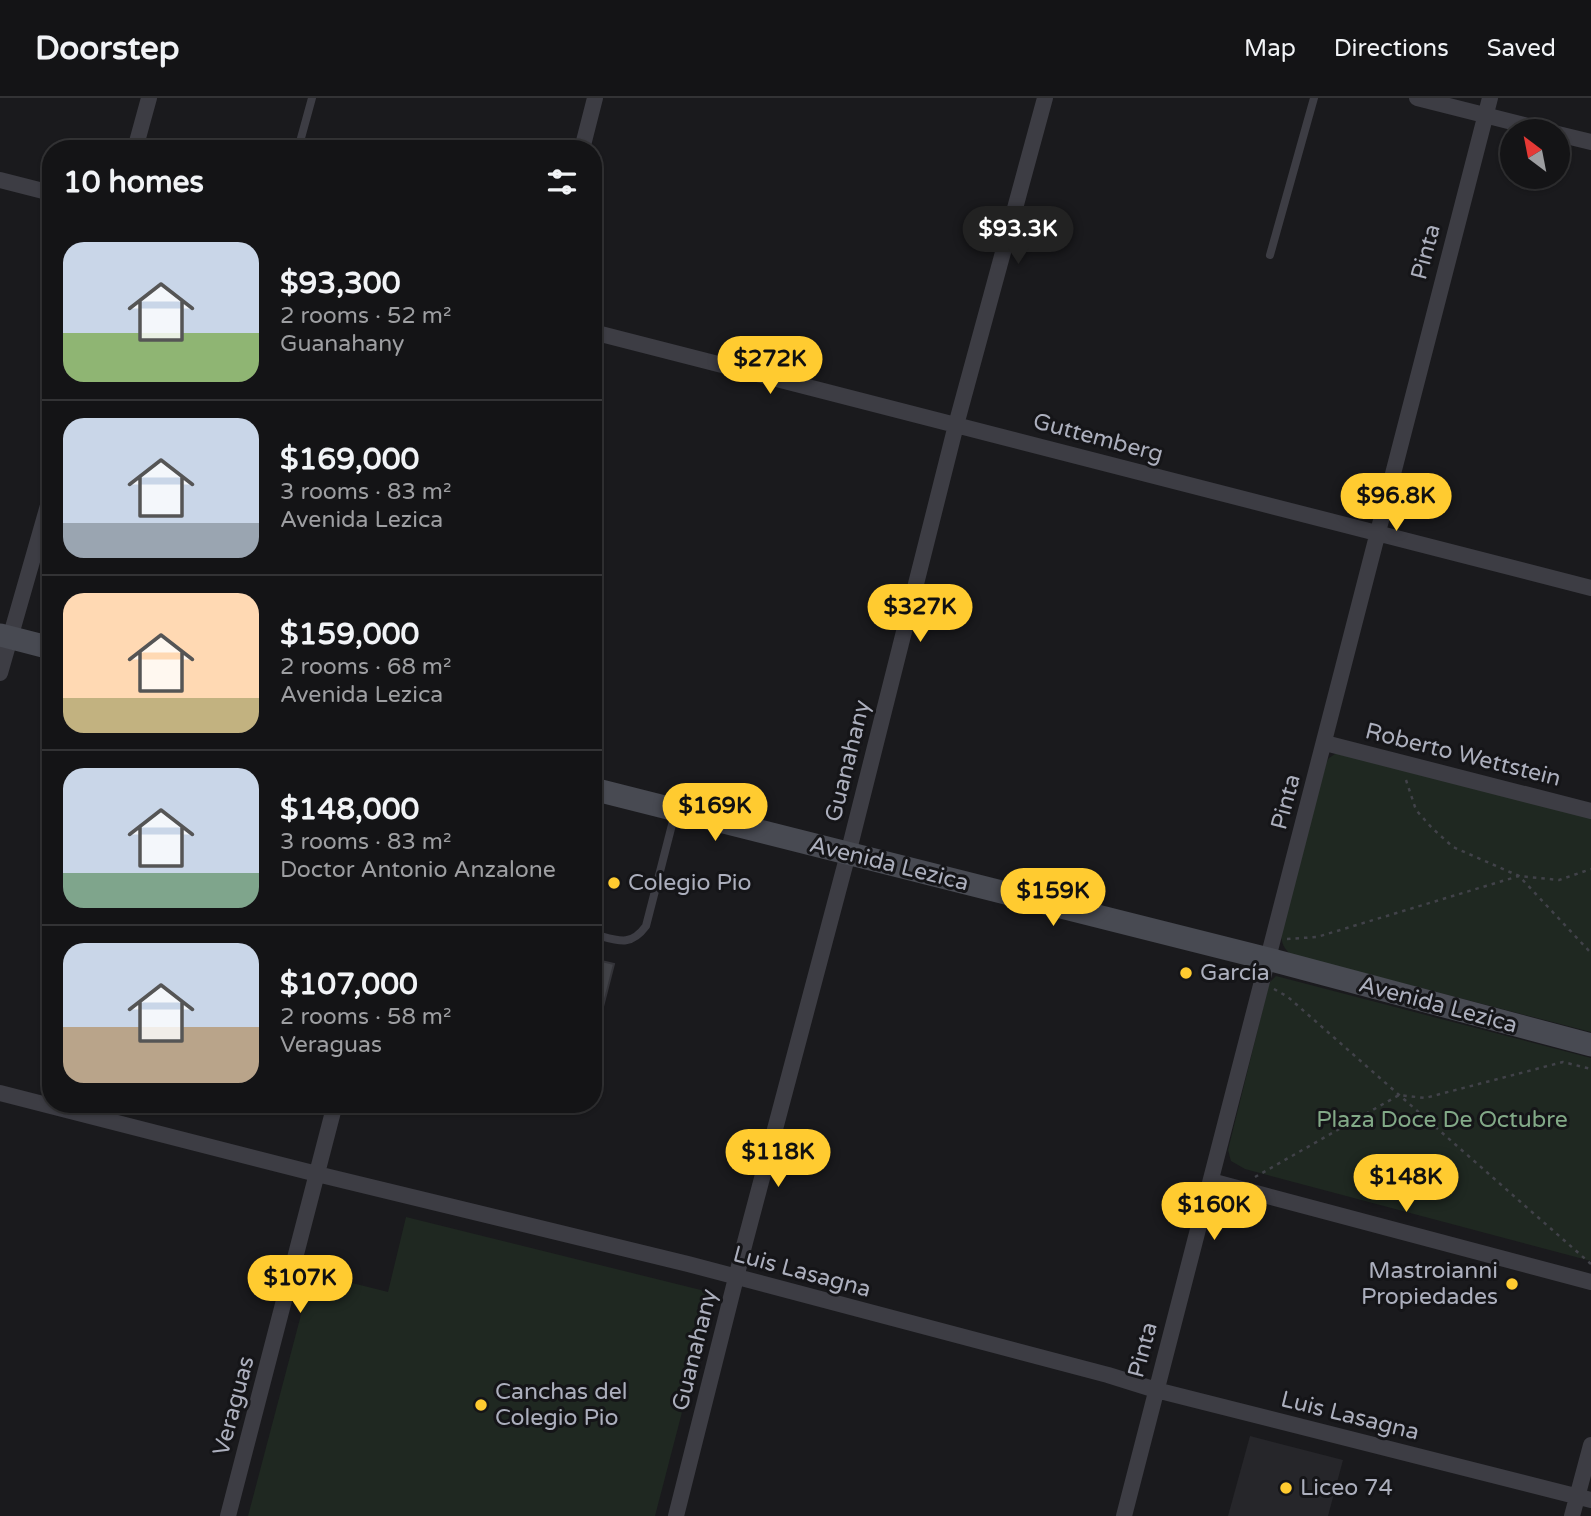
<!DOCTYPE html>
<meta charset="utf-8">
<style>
body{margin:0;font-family:"Varela Round",sans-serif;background:#1d1d1f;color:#f1f3f6;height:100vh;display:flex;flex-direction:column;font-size:26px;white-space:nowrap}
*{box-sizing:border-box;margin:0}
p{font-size:23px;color:#9d9ea1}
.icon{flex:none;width:38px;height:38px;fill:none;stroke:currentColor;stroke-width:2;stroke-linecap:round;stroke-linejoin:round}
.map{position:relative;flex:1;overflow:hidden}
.details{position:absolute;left:42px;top:42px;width:560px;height:973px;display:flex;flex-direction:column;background:#141416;border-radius:28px;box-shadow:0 2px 5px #0004,0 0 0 2px #333335}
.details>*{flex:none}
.needle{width:46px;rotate:328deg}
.buttons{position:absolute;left:1500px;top:21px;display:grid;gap:14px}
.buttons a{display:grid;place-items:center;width:70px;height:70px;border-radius:50%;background:#141416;box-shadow:0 2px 5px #0004,0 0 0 2px #333335;font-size:35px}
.price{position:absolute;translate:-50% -60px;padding:0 16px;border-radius:24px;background:#ffcb30;color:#111;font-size:23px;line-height:46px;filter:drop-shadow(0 2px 4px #0008)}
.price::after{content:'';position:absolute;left:50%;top:42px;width:21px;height:16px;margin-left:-10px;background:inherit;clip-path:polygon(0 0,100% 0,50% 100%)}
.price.selected{background:#222;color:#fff}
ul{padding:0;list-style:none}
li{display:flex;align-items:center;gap:21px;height:175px;padding:0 21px}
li+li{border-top:2px solid #333335}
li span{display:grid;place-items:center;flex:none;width:196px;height:140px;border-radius:21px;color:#555}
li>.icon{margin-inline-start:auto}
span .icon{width:84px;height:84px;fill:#fffc;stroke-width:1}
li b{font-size:30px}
h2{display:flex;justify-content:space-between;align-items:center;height:84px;padding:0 21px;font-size:30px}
header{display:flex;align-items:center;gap:42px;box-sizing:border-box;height:98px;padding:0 35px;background:#141416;border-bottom:2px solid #333335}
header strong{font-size:33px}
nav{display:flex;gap:38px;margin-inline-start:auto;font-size:24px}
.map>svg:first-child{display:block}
</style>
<header>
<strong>Doorstep</strong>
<nav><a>Map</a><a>Directions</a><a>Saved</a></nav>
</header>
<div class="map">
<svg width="1591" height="1418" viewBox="0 0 1591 1418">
<rect width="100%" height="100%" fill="#1a1a1d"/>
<path fill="#26262a" d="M1250,1338L1343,1362L1328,1418H1228Z"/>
<path fill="#1f2821" d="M1335,656H1347L1591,719V934L1290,856C1284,850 1282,846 1281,837L1326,665L1329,660Z
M1276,878L1591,960V1163L1245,1071L1231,1063L1228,1052L1268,890L1270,884Z
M406,1119L713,1195L655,1418H248L312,1175L388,1194Z"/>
<path fill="#414247" stroke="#343439" stroke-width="2" d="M593,861L614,866L597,932L593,931Z"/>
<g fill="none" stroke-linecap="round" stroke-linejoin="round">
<path stroke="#414249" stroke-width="2.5" stroke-dasharray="3.5 5" stroke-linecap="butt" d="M1406,682L1416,712L1432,730L1453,749L1519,778L1591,855
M1287,841L1317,839L1519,778L1559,782L1591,771
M1274,891L1288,899L1591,1166
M1255,1079L1399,997L1425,1000L1563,964L1591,971"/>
<path stroke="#3d3d44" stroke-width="8" d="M298,51L312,0
M1270,157L1314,0
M593,720L599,696
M593,836C617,842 630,850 646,828L675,715"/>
<path stroke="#3d3d44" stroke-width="16" d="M1417,0L1548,33
M1558,36L1591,44
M135,51L149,0
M582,51L595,0
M0,82L51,95
M593,234L1591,490
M0,575L51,397
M1325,645L1591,713
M0,995L317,1076L688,1166L1108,1277L1156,1292L1591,1402
M1211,1083L1591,1184
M228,1418L335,1006
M676,1418L744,1148L848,756L956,327L1045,0
M1124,1418L1490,0
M1572,1418L1591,1347"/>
<path stroke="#484a52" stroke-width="23" d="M0,537L51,550
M593,691L1268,861L1591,947"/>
</g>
<g fill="#ffcb30" stroke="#151518" stroke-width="2.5">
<circle cx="614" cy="785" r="7"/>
<circle cx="1186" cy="875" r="7"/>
<circle cx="1512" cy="1186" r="7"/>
<circle cx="481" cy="1307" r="7"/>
<circle cx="1286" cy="1390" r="7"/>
</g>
<g text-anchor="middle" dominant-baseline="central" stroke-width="6" stroke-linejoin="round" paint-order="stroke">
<g font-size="23" fill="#acafbd" stroke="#151518">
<text transform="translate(1426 154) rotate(-75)">Pinta</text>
<text transform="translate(1098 340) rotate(15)">Guttemberg</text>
<text transform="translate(1463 657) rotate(14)">Roberto Wettstein</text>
<text transform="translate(848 663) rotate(-76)">Guanahany</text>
<text transform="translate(1286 704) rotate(-75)">Pinta</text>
<text transform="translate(889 766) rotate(14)">Avenida Lezica</text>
<text transform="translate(1438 907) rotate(15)">Avenida Lezica</text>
<text transform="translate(802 1174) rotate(15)">Luis Lasagna</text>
<text transform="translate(695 1252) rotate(-76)">Guanahany</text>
<text transform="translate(1143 1252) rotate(-75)">Pinta</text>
<text transform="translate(234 1308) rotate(-75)">Veraguas</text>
<text transform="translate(1350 1318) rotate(14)">Luis Lasagna</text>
</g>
<g font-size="23" fill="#acafbd" stroke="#151518" text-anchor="start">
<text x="628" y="785">Colegio Pio</text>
<text x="1200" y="875">García</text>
<text x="1498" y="1173" text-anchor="end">Mastroianni<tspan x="1498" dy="26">Propiedades</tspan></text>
<text x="495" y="1294">Canchas del<tspan x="495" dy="26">Colegio Pio</tspan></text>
<text x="1300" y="1390">Liceo 74</text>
</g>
<g font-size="23" fill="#82a987" stroke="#151518">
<text x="1442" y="1022">Plaza Doce De Octubre</text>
</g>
</g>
</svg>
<div class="buttons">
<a><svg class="needle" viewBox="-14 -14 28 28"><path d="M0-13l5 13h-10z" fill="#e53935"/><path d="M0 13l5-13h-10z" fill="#9d9ea1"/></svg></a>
</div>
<b class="price selected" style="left:1018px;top:168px">$93.3K</b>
<b class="price" style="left:770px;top:298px">$272K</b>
<b class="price" style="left:1396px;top:435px">$96.8K</b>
<b class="price" style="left:920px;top:546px">$327K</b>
<b class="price" style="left:715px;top:745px">$169K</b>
<b class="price" style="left:1053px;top:830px">$159K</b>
<b class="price" style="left:778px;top:1091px">$118K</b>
<b class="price" style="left:1406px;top:1116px">$148K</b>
<b class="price" style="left:1214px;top:1144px">$160K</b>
<b class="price" style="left:300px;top:1217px">$107K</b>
<section class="details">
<h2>10 homes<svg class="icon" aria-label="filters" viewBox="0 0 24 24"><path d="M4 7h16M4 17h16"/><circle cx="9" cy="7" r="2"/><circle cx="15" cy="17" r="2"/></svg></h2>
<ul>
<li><span style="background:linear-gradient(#c9d6e8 65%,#8fb573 0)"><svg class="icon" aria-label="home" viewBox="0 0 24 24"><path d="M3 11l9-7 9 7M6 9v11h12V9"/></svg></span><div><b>$93,300</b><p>2 rooms · 52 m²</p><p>Guanahany</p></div></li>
<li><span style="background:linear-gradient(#c9d6e8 75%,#9aa5b1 0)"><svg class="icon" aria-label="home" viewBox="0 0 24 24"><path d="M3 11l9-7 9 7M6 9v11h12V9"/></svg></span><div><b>$169,000</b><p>3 rooms · 83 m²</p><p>Avenida Lezica</p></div></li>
<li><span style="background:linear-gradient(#ffd9b3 75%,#c2b280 0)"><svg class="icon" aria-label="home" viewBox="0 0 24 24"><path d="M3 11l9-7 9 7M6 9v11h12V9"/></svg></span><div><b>$159,000</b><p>2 rooms · 68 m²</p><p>Avenida Lezica</p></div></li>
<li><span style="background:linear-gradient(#c9d6e8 75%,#7fa58c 0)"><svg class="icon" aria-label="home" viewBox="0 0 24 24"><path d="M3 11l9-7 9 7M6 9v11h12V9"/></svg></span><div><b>$148,000</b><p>3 rooms · 83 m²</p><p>Doctor Antonio Anzalone</p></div></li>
<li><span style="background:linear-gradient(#c9d6e8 60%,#b9a48a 0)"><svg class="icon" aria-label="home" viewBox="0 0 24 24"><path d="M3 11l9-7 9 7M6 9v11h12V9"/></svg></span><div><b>$107,000</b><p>2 rooms · 58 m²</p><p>Veraguas</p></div></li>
</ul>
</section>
</div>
